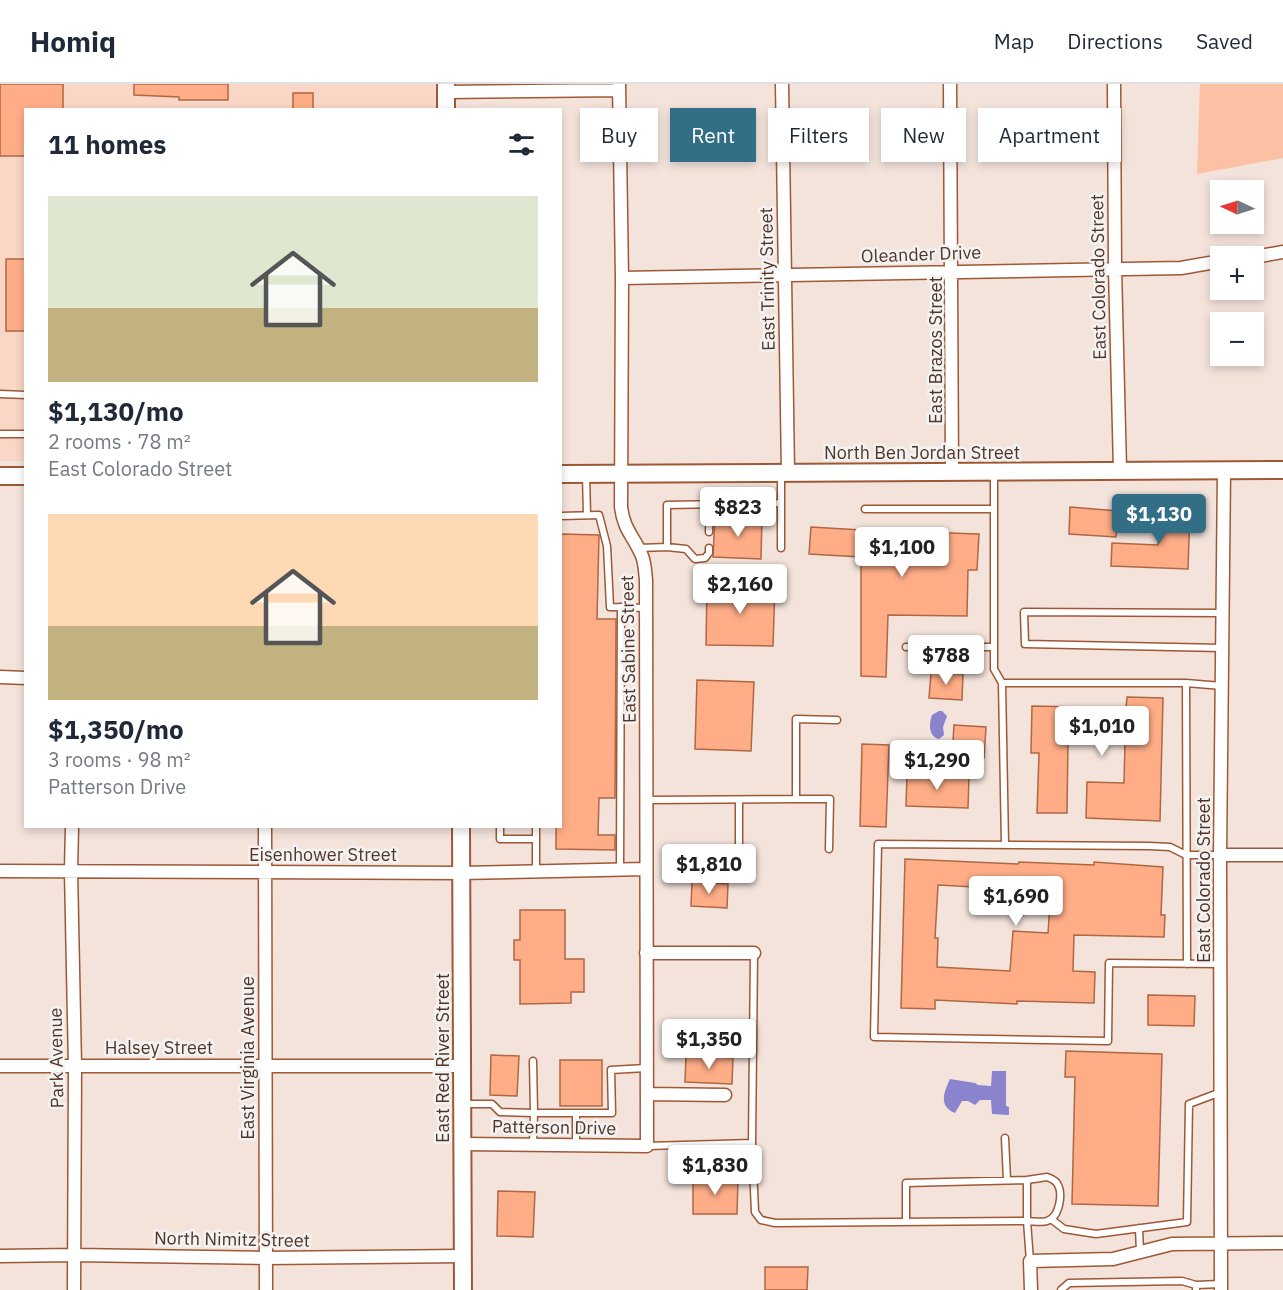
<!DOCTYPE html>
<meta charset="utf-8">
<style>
body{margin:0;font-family:"IBM Plex Sans",sans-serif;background:#f6f6f7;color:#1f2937;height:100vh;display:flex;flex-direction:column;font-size:22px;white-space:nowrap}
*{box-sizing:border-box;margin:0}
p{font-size:20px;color:#747a83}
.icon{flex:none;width:33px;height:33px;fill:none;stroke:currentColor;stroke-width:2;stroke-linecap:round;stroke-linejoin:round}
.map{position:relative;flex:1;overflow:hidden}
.panel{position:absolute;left:24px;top:24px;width:538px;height:720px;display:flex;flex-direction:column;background:#fff;border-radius:0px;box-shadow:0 3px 9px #0003}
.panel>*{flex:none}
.guide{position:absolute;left:580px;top:24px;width:570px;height:54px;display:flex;gap:12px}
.needle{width:39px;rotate:274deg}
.buttons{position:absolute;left:1210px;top:96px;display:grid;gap:12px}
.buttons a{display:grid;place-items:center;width:54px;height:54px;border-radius:0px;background:#fff;box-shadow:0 3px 9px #0003;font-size:30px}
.price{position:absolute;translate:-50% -51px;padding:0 14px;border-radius:6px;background:#fff;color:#222;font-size:20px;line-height:39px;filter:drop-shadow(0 2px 3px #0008)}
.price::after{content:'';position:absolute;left:50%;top:36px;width:18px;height:14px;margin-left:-9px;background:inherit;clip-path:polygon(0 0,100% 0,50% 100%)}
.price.active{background:#326e86;color:#fff}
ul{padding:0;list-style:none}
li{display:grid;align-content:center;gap:12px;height:318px;padding:0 24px}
li span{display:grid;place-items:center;height:186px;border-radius:0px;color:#555}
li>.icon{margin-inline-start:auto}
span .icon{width:108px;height:108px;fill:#fffc;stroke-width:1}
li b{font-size:26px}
h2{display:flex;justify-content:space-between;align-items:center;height:72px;padding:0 24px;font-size:26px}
.pill{padding:0 21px;border-radius:0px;background:#fff;box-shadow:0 3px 9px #0003;font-size:21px;line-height:54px}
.pill.active{background:#326e86;color:#fff}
header{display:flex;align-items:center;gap:36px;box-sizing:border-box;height:84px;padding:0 30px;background:#fff;border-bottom:2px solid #e0e1e3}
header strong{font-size:28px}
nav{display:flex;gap:33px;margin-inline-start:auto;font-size:21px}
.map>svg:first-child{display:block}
</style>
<header>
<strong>Homiq</strong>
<nav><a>Map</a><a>Directions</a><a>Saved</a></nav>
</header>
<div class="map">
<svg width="1283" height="1206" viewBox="0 0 1283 1206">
<rect width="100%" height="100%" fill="#f3e3db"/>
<path fill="#f9d6c5" d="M0,0H435L436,25L26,26L25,377H0Z"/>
<path fill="#fcc0a4" d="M1200,0H1283V74L1197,90Z"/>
<path fill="#8984cd" d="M939,627H942L947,632L943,643L944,651L939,655C928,652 929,640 932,631Z
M1012,815L1036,818V830L1012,833Z
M992,987H1006V1022L1009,1023V1031L992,1030L991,1016H980L975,1021L968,1017H962L955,1029C938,1022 944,1008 950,995L975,999L978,1001L991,1002Z"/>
<path fill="#fead87" stroke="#af6744" stroke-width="1.5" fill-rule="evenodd" d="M0,0H63V26H26V72H0Z
M134,0H228V16H179V13L134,11Z
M293,9H313V26H293Z
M6,175H26V247H6Z
M1070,423L1118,427L1116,453L1069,450Z
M1159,426L1190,427L1188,485L1111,482L1112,459L1158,461Z
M715,432L762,434L761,475L713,473Z
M811,443L861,446V444H889V447L979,450L977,486H968L967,532L888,531L886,593L861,592V473L809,470Z
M561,450L599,451L597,535H616L615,714H599L598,751H615V766L556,765V742H561Z
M707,500L775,502L773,562L706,561Z
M931,589L963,590L962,616L929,614Z
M697,596L754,598L751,667L695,665Z
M1127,613L1163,614L1160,737L1086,734L1087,698L1124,699L1125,659L1068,657L1067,729H1037L1039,669H1031L1032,622L1126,624Z
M954,641L986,643L984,674L952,672Z
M862,660L889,661L886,743L860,742Z
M907,690L969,693L968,724L906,722Z
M905,775L1018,780L1019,778L1094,781V778L1163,783L1161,831H1165L1164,853L1074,851L1073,887L1095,888L1094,919L1017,917V920L935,916V925L901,924ZM938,801L1012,805V802L1051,804L1048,849L1013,847L1010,887L937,883L938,854H935Z
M692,798L728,800L727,824L691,822Z
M520,826H565V875H584V908H571V919L520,920V876H514V856H520Z
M1148,911L1195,912L1194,942L1148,941Z
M1066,967L1162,970L1158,1122L1072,1120L1075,993H1065Z
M491,971L519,972L517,1012L490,1011Z
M686,971L733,974L732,1000L685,998Z
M560,976H602V1022H560Z
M693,1094H738L737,1130H693Z
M498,1107L535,1108L533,1153L497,1152Z
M765,1183H808L807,1206H765Z"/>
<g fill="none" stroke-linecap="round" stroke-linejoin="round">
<defs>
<path id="lane" d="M0,310L26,311
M0,350H26
M994,389V585L1002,599
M586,390L587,431
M865,425H994
M561,432L599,431L607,462L610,523L646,524
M709,448L710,420
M667,463L686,465L695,475L705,474L709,469V464
M639,464L667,463V421L781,419
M781,464V389
M906,563H994
M1222,564L1025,560L1024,528L1222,529
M1186,599L1222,602
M796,715H830L829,765
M647,716L796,715V635L837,636
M500,742V755H535
M536,742V787
M1005,761L1002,599H1186L1187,880
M739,766V716
M1220,771H1186L1170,763L1149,762L878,760L874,953L1108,957L1109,879L1220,880
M620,785L621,523
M464,1020H492L500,1028L534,1029L533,977
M1005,1054L1007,1096
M752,1059L754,869
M533,1060L534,1029H612L611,986L646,984
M576,1061V1029
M647,1062L752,1059L755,1128L761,1136L775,1139L1027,1137L1030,1177
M1047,1093C1050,1094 1054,1096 1056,1098C1064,1107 1060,1133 1047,1137C1042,1139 1033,1137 1027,1137V1096Z
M1051,1135L1064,1145L1096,1150L1187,1138L1189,1020L1221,1008
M906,1138V1099L1027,1096
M1139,1144L1140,1168
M1061,1206L1069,1199L1182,1197L1196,1201
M1196,1206V1201L1221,1200"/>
<path id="street" d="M782,0L788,389
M950,0L952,388
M1114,0L1115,184L1120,386
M446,8L619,6
M1254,173L1283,168
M622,194L1181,184L1221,177
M0,593L26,594
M72,742L71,787L75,982L74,1206
M265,742L266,1206
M1220,771H1283
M0,787L461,789L646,785
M646,869H754
M0,982H463
M647,1010L725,1011
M461,1060L647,1062L646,496C645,488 645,479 642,472C634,452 624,447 621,423L622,194L619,0
M0,1172L74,1171L265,1174L463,1172
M1031,1206L1030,1177L1113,1175L1172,1160L1283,1159
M1221,1206L1220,771L1224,386"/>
<path id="secondary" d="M446,0V26
M561,390L1283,386
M0,392H26
M461,742L463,1206"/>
</defs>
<use href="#lane" stroke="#9e5835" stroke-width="9"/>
<use href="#street" stroke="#9e5835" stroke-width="15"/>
<use href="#secondary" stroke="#9e5835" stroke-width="20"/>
<use href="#lane" stroke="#fff" stroke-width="6"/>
<use href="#street" stroke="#fff" stroke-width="12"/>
<use href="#secondary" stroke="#fff" stroke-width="16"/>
</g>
<g text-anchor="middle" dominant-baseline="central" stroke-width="5" stroke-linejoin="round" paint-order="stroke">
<g font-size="18" fill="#533324" stroke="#f3f3f3">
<text transform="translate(921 170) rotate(-2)">Oleander Drive</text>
<text transform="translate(1098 193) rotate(-91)">East Colorado Street</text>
<text transform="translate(767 195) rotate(-91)">East Trinity Street</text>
<text transform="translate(935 266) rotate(-90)">East Brazos Street</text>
<text x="922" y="368">North Ben Jordan Street</text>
<text transform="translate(628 565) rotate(-91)">East Sabine Street</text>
<text x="323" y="770">Eisenhower Street</text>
<text transform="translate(1203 796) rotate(-90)">East Colorado Street</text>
<text x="159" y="963">Halsey Street</text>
<text transform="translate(56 974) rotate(-91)">Park Avenue</text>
<text transform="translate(247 974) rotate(-90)">East Virginia Avenue</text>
<text transform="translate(442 974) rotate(-90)">East Red River Street</text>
<text transform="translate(554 1043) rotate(1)">Patterson Drive</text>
<text transform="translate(232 1155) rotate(1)">North Nimitz Street</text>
</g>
</g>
</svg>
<div class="buttons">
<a><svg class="needle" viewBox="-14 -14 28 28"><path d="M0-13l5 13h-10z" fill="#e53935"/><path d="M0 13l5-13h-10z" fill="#747a83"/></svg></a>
<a>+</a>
<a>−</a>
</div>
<b class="price" style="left:738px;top:454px">$823</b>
<b class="price active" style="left:1159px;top:461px">$1,130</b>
<b class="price" style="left:902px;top:494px">$1,100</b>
<b class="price" style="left:740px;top:531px">$2,160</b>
<b class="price" style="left:946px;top:602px">$788</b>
<b class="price" style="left:1102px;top:673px">$1,010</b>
<b class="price" style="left:937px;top:707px">$1,290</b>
<b class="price" style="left:709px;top:811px">$1,810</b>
<b class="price" style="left:1016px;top:843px">$1,690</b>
<b class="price" style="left:709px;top:986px">$1,350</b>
<b class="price" style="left:715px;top:1112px">$1,830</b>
<div class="guide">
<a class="pill">Buy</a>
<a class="pill active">Rent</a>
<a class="pill">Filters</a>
<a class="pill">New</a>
<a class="pill">Apartment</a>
</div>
<section class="panel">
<h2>11 homes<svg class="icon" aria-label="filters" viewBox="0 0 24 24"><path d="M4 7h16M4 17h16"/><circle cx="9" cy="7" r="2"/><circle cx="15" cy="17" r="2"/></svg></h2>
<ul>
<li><span style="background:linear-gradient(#dfe7d0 60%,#c2b280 0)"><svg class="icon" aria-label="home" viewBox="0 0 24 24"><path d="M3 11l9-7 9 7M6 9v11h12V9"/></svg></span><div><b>$1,130/mo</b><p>2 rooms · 78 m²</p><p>East Colorado Street</p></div></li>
<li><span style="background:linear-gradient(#ffd9b3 60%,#c2b280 0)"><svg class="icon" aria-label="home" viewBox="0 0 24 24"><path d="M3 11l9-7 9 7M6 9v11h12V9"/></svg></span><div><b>$1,350/mo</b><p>3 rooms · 98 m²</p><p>Patterson Drive</p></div></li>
</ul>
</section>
</div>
